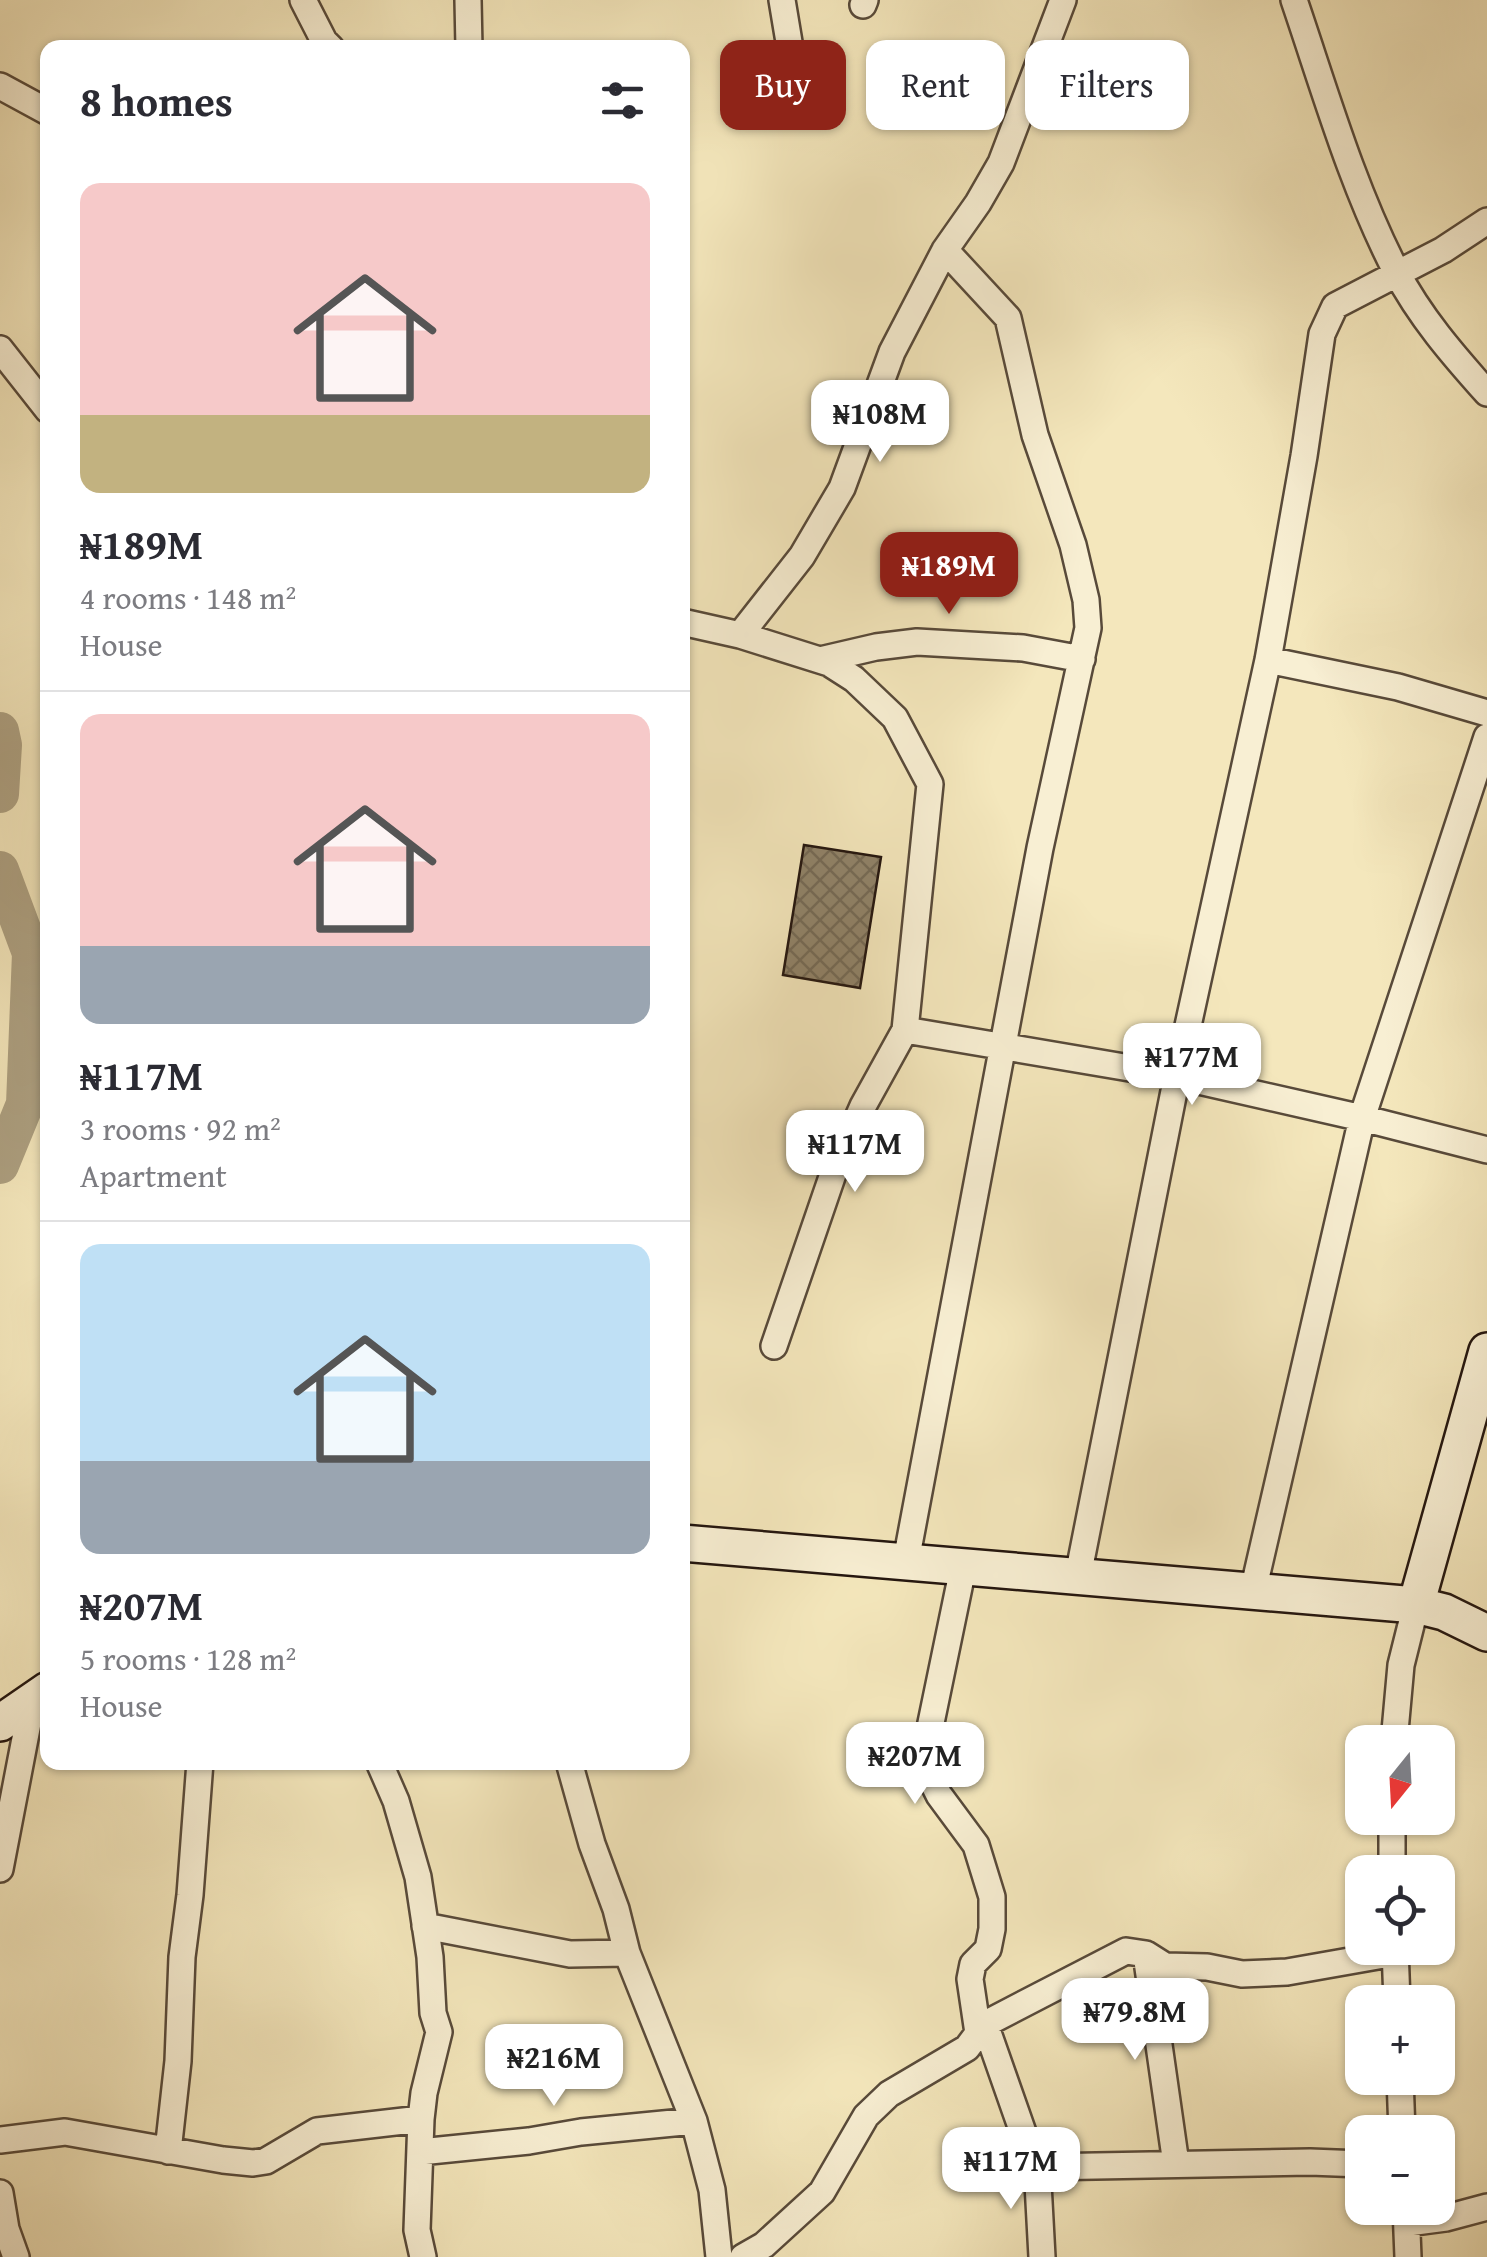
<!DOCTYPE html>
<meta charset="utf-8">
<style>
body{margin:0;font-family:"Gentium Book Plus",serif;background:#f7f7f7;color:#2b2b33;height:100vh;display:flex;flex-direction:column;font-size:38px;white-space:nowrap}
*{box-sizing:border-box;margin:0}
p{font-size:32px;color:#7c7c81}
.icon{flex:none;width:55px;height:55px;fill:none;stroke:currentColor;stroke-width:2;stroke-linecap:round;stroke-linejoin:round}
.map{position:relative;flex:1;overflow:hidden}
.side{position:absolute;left:40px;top:40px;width:650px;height:1730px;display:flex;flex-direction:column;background:#fff;border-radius:20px;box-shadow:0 2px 8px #0004}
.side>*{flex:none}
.top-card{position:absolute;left:720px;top:40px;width:615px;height:90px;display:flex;gap:20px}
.needle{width:65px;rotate:198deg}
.fabs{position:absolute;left:1345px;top:1725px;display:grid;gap:20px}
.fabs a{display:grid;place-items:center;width:110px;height:110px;border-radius:20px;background:#fff;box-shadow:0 2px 8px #0004;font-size:50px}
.price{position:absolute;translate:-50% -85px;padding:0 22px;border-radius:20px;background:#fff;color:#222;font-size:32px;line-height:65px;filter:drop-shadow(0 2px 5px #0008)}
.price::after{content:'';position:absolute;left:50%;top:60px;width:30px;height:22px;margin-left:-15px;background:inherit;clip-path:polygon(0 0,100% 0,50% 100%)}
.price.active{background:#8f2418;color:#fff}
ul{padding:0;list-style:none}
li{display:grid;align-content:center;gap:20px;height:530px;padding:0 40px}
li+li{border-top:2px solid #e1e1e2}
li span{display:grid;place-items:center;height:310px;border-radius:20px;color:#555}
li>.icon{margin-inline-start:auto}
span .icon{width:180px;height:180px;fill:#fffc;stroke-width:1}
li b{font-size:42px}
h2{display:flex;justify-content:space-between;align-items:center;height:120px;padding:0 40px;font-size:42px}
.chip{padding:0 35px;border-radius:20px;background:#fff;box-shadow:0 2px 8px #0004;font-size:35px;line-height:90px}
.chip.active{background:#8f2418;color:#fff}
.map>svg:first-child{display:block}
</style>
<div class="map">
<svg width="1487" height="2257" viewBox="0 0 1487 2257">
<defs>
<pattern id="building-cross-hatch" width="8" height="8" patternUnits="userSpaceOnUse" patternTransform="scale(2.5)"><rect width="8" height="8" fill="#908369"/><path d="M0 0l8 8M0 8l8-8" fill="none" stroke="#756a55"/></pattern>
</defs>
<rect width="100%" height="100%" fill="#f4e7bc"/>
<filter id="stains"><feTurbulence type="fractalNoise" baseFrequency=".002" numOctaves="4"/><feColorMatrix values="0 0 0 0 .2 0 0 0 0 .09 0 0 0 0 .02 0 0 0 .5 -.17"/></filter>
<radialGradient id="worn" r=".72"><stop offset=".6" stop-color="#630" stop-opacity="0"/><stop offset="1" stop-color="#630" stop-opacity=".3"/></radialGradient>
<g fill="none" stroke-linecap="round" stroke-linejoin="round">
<path stroke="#ada081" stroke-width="38" d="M0,731L3,745L0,794
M0,870L31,953L25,1104L0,1165"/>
</g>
<path fill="url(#building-cross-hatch)" stroke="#24160f" stroke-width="2.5" d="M804,845L881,857L860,988L783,975Z"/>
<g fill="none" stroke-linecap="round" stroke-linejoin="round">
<defs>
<path id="street" d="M303,0L324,41L331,48
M468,0L469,48
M782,0L789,42
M1294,0C1325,91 1352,186 1396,271C1420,317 1453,355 1487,393
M863,5L865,0
M0,86L48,112
M0,349L48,410
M682,622L740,635L829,663L854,679L895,718L930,784L905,1030L863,1106L833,1174L774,1346
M740,635L802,556L842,488L892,352L945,250L978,203L1001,163L1063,0
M820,660L876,647L917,642L1023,648L1082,659
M1268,660L1398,687L1487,713
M905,1030L1177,1076L1362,1118L1487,1150
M906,1561L1040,848L1088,628L1086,600L1073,545L1035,435L1008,318L945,250
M963,1568L926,1747L927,1771L939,1795L976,1845L992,1897V1929L988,1949L973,1964L970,1979L978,2033
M1078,1576L1177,1076L1268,660L1304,456L1322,334L1335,306L1443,250L1487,221
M1253,1591L1362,1118L1487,737
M1394,1742L1401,1665L1416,1605
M379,1762L396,1801L418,1877L430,1957L433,2013L439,2032L424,2093L421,2119L417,2230L423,2257
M569,1762L592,1844L616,1909L627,1953L694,2121L712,2190L719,2257
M0,1869L32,1702
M1392,1872V1818
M425,1926L570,1954L627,1953
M1395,1948L1397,2002
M1146,1954L1176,2164
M985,2024L1033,2161L1037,2165L1042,2257
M1400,2078L1402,2132
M0,2140L65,2132L223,2160L253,2163L266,2161L317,2131L421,2119
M168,2151L178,2061L182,1957L190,1895L200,1762
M420,2152L529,2141L581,2132L694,2121
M1037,2165L1042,2167L1310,2162L1362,2164
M0,2193L6,2229L16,2257
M1406,2208L1408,2257
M1408,2223L1446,2218L1487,2207
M743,2257L764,2245L822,2192L866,2116L889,2094L967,2048L985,2024L1126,1951L1146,1954L1165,1966L1207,1967L1242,1974L1287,1972L1395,1953"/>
<path id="secondary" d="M682,1543L1416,1605L1444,1612L1487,1633
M1416,1605L1487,1351
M0,1723L48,1690"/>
</defs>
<use href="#street" stroke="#584a3a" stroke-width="30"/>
<use href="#secondary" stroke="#24160f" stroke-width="40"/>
<use href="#street" stroke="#f8efd3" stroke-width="25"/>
<use href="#secondary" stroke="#f8efd3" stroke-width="35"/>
</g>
<rect width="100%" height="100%" filter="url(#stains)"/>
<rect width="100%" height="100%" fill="url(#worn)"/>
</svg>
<div class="fabs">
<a><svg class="needle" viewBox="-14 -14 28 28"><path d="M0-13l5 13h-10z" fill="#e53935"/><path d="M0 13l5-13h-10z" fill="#7c7c81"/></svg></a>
<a><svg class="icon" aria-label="locate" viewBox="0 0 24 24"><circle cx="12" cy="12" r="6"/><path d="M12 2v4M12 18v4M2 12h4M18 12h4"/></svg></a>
<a>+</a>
<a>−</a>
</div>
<b class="price" style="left:880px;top:465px">₦108M</b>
<b class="price active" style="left:949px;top:617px">₦189M</b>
<b class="price" style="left:1192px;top:1108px">₦177M</b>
<b class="price" style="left:855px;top:1195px">₦117M</b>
<b class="price" style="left:915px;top:1807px">₦207M</b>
<b class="price" style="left:1135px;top:2063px">₦79.8M</b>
<b class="price" style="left:554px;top:2109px">₦216M</b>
<b class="price" style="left:1011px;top:2212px">₦117M</b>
<div class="top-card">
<a class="chip active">Buy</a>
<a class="chip">Rent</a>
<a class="chip">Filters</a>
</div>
<section class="side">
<h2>8 homes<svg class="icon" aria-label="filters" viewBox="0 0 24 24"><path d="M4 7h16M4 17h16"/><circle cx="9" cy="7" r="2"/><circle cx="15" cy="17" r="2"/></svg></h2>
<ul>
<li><span style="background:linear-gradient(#f6c9c9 75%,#c2b280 0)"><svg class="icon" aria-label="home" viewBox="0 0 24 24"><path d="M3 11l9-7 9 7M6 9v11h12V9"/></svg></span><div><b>₦189M</b><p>4 rooms · 148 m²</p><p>House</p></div></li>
<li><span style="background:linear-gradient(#f6c9c9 75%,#9aa5b1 0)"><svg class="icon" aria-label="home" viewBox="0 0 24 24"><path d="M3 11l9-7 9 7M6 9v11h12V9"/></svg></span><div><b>₦117M</b><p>3 rooms · 92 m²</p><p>Apartment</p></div></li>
<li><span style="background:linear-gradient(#bfe0f5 70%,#9aa5b1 0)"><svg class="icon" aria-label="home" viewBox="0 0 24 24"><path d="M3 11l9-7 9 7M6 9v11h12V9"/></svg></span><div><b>₦207M</b><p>5 rooms · 128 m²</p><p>House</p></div></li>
</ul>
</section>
</div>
